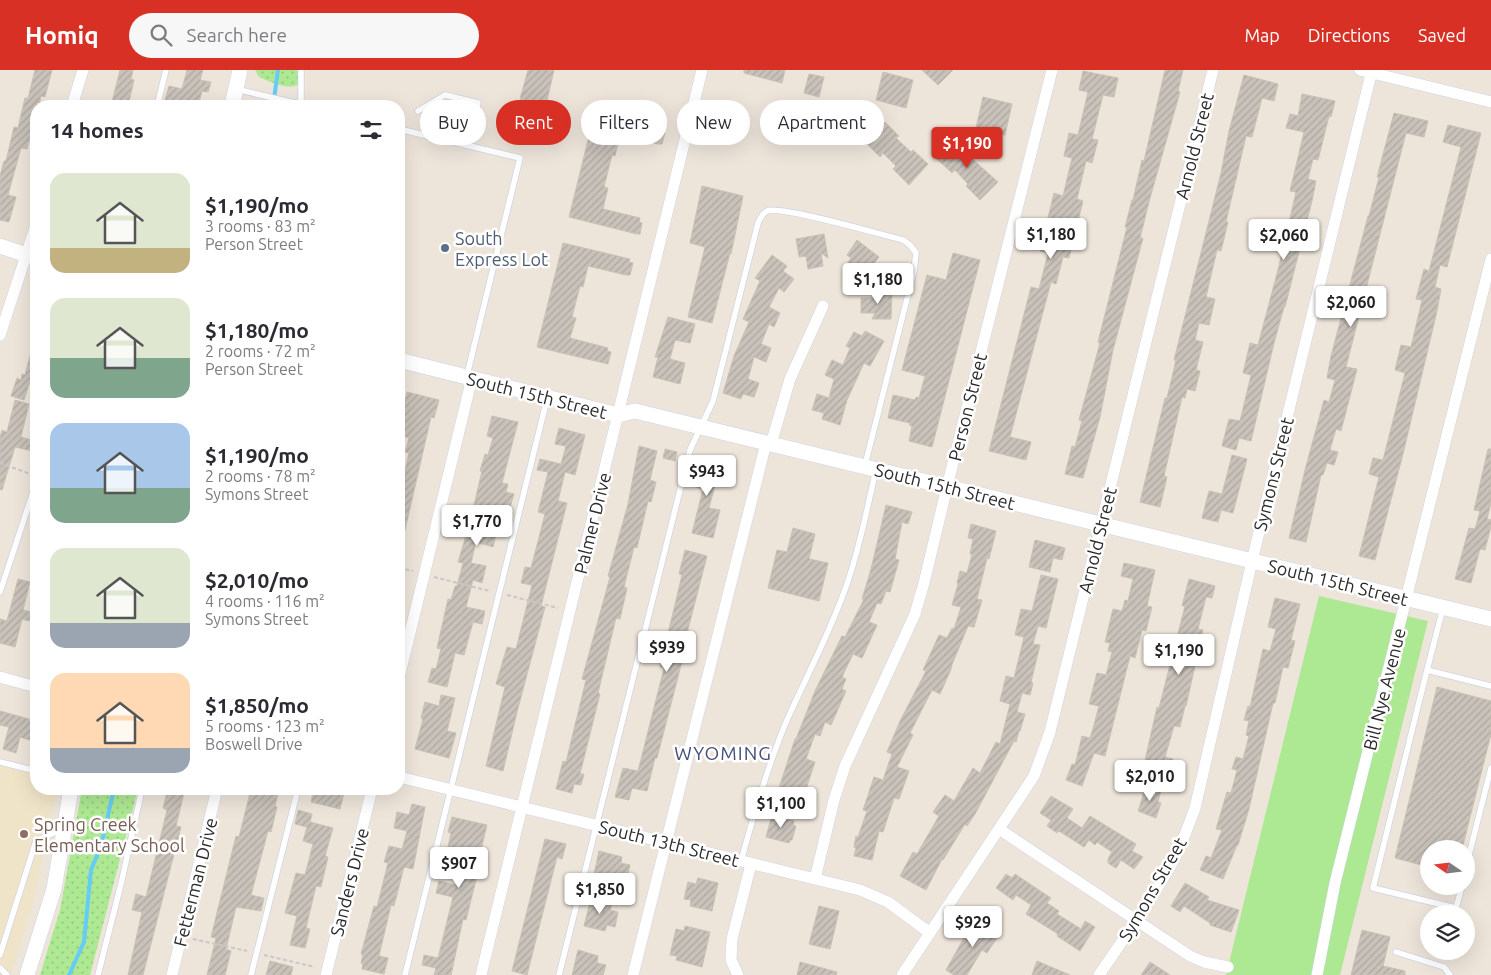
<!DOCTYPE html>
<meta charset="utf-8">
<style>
body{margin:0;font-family:Ubuntu,sans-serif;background:#f7f7f7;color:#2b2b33;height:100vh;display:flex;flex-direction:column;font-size:19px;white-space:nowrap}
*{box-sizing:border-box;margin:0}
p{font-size:16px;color:#7c7c81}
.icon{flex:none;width:28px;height:28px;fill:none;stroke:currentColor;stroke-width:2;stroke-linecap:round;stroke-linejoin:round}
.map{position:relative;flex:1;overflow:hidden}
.drawer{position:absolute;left:30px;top:30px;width:375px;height:695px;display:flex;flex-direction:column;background:#fff;border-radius:20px;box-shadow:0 5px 20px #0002}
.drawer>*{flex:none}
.banner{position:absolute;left:420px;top:30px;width:475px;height:45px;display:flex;gap:10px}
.needle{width:32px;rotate:284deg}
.buttons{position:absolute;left:1420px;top:770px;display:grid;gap:10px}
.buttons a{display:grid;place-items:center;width:55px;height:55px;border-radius:50%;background:#fff;box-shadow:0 5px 20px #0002;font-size:25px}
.price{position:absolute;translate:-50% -42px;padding:0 11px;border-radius:5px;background:#fff;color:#222;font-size:16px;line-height:32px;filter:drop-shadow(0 1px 2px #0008)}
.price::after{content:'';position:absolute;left:50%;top:30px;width:15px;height:11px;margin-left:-8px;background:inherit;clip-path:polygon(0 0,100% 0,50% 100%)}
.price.active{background:#d93025;color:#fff}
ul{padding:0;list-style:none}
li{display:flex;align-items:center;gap:15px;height:125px;padding:0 20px}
li span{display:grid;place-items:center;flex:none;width:140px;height:100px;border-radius:15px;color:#555}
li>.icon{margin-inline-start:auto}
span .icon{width:60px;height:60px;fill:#fffc;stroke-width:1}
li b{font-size:21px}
h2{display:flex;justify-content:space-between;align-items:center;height:60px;padding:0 20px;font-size:21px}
.pill{padding:0 18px;border-radius:22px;background:#fff;box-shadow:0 5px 20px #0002;font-size:18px;line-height:45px}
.pill.active{background:#d93025;color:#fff}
header{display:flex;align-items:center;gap:30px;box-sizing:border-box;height:70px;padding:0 25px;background:#d93025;color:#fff}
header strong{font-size:24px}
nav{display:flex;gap:28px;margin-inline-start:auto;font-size:18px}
.search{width:350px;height:45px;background:#f7f7f7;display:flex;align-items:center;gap:12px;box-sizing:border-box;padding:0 18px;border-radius:28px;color:#7c7c81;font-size:19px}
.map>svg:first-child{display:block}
</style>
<header>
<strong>Homiq</strong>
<div class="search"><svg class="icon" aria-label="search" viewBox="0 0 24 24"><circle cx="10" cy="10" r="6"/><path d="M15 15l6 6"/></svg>Search here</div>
<nav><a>Map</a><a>Directions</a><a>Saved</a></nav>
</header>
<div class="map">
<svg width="1491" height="905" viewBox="0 0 1491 905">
<defs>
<pattern id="park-dots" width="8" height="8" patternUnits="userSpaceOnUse" patternTransform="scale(1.25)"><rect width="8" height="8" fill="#ade892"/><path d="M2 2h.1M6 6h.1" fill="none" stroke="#95c77e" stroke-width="1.8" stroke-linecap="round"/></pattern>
<pattern id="building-hatch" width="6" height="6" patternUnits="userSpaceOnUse" patternTransform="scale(1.25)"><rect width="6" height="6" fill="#c8c2ba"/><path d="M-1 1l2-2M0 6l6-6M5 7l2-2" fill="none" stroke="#aca7a0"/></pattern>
</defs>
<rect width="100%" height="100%" fill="#ede5da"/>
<path fill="#f0e4c8" d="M0,694L36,704V719H56L35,826L11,905H0Z"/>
<path fill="#ade892" d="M1319,526L1428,551L1340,905H1226Z"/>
<path fill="url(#park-dots)" d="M255,0H302C302,4 302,9 300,12C294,23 268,11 259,7Z
M82,719H138L90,905H40L60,840Z"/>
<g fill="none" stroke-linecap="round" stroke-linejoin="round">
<path stroke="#65ccf7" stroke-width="4" d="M273,36L278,0
M69,905L84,872L91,800L101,776L114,719"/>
</g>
<path fill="url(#building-hatch)" stroke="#c8c2b4" d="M35,0H52L45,27L41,26L39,36H36V46L27,79L21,78L8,125L16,127L9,152L0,150V106L4,91H6L14,57L18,58L25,28H28Z
M120,0H133L131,9L134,10L128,36H111Z
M187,0H203L200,10L211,12L208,22L202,21L198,36H177L164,33L169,16L182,19Z
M528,0H554L546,35L520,29Z
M744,0H785L782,13L744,3Z
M922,0H953L938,15Z
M1165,0H1183L1178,21L1180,22L1150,128L1140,168H1143L1113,280L1100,347L1083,408L1065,404L1072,376L1075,377L1082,351L1079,350L1100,273L1098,272L1127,157H1125L1132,130H1133L1142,90L1144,91Z
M1083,1L1118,8L1114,27L1103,25L1092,69L1098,70L1092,93L1086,91L1077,129L1083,131L1069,188L1063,187L1056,214L1051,212L1010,367L1031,372L1026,390L989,381L1031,217L1039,219L1048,183L1040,181L1054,123L1063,126L1072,88L1064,86L1069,63L1078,65L1088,22L1079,20Z
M883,2L913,10L906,38L876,30Z
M809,4L824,7L819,27L804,23Z
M1244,5L1278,14L1274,31L1262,28L1252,67L1246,66L1226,152H1228L1221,181L1217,180L1206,227L1215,229L1209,255L1199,253L1195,270L1203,272L1196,300L1200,301L1195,321L1187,319L1185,328L1182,327L1164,406L1167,407L1160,437L1140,432L1165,328H1167L1176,290H1174L1221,103L1229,61Z
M1302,24L1335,31L1331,47L1329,46L1318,90L1313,89L1308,109L1316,111L1312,131L1285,237H1284L1274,273L1251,371L1239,368L1236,380L1222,376L1229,349L1240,351L1251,305L1243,303L1250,273L1258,275L1279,196L1296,122L1290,121L1304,62L1286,58L1290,44L1298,46Z
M983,27L1012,34L1005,65L976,58Z
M446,30L467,35L463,52L442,47Z
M595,42L662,59L661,62L665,63L662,74H658L620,65L615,86L612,85L604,117L608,118L603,139L640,148L639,152L642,153L640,164H637L569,147Z
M1394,43L1428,51L1424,67L1406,63L1346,297L1357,299L1341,361L1336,359L1330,380L1338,382L1334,395L1327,393L1323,405H1321L1306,472L1289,468L1305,400L1324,330L1329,332L1335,310L1327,308L1331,286L1368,146H1369L1379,107H1377Z
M885,52L899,66L896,68L911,82L913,80L928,94L909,115L893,99L896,96L883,83L880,87L865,72Z
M1448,55L1481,63L1447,197L1440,195L1435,217L1441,219L1437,241L1402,388L1375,490L1359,486L1379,407L1369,404L1373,388L1383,390L1405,303L1395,300L1401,275L1411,277L1422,230L1416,229L1424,199L1429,201L1461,77L1443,72Z
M956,69L971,84L969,86L998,112L980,130L966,116L968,114L955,100L952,103L937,89Z
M702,116L743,126L731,184L730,183L712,253L688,247L705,177L690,173Z
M824,164L828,188L821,183L823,196L808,199L806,186L799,187L796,169Z
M857,170L879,187L868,201L864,198L856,209L843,199L851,188L847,185Z
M563,173L630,189L629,192L633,193L630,205H626L588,196L583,217L580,216L572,247L576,248L570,268L608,278L607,281L611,282L608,294L537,277Z
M953,183L980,190L932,377L909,371L912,356L909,355L910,353L888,348L893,325L915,330L916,327L919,328L925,306L902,300L927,205L946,210Z
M772,185L787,196L783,201L794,209L784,222L779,218L769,237L780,243L774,257L769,254L761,274L771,278L766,292L754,287L748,309L759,313L754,327L743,324L741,329L723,323L734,286L749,252L743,249L760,211L755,208Z
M873,221H892L891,249H872L875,243H861V228H882Z
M668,247L695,254L690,273L675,270L670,289L685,293L680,314L653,307L658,287H655Z
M865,261L884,271L870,296L864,293L847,330L840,355L822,349L824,343L812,340L817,324L829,328L834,309L825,305L832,290L843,295L850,278L846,276L854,262L862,266Z
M33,274L36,275V300L32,315L29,314L24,330L11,326L17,308L21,310L22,304L25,305Z
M407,322L439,330L434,348L431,347L402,473L399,472V398L405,400L409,383L405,382L409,368L399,365V356Z
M15,330L29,334L21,367L35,371L32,381L15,377L2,420L0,419V368L2,360L7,362Z
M492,346L518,352L502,413L508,414L506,422L514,424L503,461L497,460L493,477L476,472L471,493L486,496L482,513L473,510L466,537L485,541L482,554L473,552L464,585L455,583L447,617L428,612L432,598L436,599L441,579L437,578L448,529L451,530L455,516H457L463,493L458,492L470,452L482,401H480L485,384L488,385L493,368L487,366Z
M559,358L585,365L575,405L565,402L558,431L567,433L541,536L545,537L517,642L503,701L486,696L505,617L496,614L507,577L516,579L532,515L521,513L525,497L531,498L545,444L538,442L548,402L537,400L540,389L561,394L566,376L555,374Z
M639,376L657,381L650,410L656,412L651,432L648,431L637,478L634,477L624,517L627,518L620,549L616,548L598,623L600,624L580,704H584L581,715L574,714L572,723L556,719L563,691L566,692L586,610L582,609L610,507L608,506L628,434Z
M665,379L677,382L675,391L663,388Z
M1488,379H1491V433L1487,449L1491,450V456L1485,480L1480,479L1471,513L1455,509L1469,458L1475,459L1480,441L1474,440Z
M1232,385L1247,389L1233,443L1221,440L1218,452L1202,448L1209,421L1222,424Z
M699,390L720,395L718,402L728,405L724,417L715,415L709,438L720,440L713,468L692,463L703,419L692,416Z
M886,435L912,442L908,454L902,452L895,489L899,490L890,522L886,521L881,534L877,533L869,552L877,555L862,588L853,584L842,607L846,609L842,619L846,621L831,655L825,652L820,666L815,664L806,689L815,692L802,731L800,730L799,733L776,727L795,669H796L815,621L842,566L845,567L864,529H862L871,499Z
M971,454L996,461L989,489L987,488L977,529L982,530L974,557L968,556L951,597H952L940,624L932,620L910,663L913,665L897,697L909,701L899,729L894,728L883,762L879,761L872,790L854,786L856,778L854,777L856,766L858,767L867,741L863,740L874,707L883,710L892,684L887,682L900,651L926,601L923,600L939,565L947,568L952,558L954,559L961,537L952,535L958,514L957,513L960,501L967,503L972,484H970L973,469L968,468Z
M793,458L815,464L809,489L828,493L819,531L768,518L777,480L787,482Z
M1035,470L1065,478L1062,490L1053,488L1050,502L1029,497Z
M685,480L707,486L685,571L687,572L657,688H655L647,721L632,718L629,730L615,727L623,698L638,701L664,598L660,597L682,505L679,504Z
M1124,493L1155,500L1147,536L1152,537L1146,561L1142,560L1135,588L1130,586L1105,686L1094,683L1082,716L1066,710L1072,694L1075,695L1082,666L1090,668L1094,655L1099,636L1089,634L1097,603L1106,605L1112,582L1108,581L1110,573L1105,572L1113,539L1122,541L1125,530L1128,531L1133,509L1121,506Z
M1041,505L1058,509L1046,558L1038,556L1033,574L1040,575L1031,612L1033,613L1030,625L1022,623L1017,642L1025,644L1020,661H1019L1016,672L1014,671L975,744L967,756L965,754L943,790L942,789L926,820L900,806L913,782L917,784L939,746L933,742L945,725L954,731L973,698L980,703L996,672L1000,674L1010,634L1000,631L1006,606L1014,608L1024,567L1015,565L1021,539L1032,541Z
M18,509L30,512L23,540L32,542L29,551L22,549L15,577L0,573V549L7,551Z
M1189,509L1215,516L1212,528L1206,527L1198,559L1203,560L1186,636H1185L1180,657L1174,656L1165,687L1173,689L1170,701L1144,695L1157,637L1159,638L1185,536H1182Z
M1275,528L1300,534L1291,570L1295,571L1288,598L1283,597L1275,633H1273L1249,739L1238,775H1237L1223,809L1200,800L1206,786L1211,788L1222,760L1216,759L1227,722L1231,723L1237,700L1232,699L1236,687L1243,689L1249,666L1246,665L1249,651L1244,650L1248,636L1250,637L1263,579L1270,581L1276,559L1268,557Z
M1437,617L1491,631V664L1462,779H1429V797L1395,788Z
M441,625L455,628L447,661L456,663L449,688L415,679L423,649L421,648L425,632L439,636Z
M0,641L36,651V672L20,667L16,683L3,679L9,657L0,655Z
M1146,716L1161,721L1158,732L1161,733L1156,748L1138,741Z
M168,719H185L176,756L181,757L143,905H128L142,842L132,840L136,824L146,827L167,740L163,738Z
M251,719H279L275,736L277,737L271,762L268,761L251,825L264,828L261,841L236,837L226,879L231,881L225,905H207L216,868L211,867L236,766L239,767Z
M314,719H328L344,723L340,739L311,732Z
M1051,726L1073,739L1067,748L1082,758L1090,746L1136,774L1132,781L1143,787L1134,799L1121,790L1116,798L1108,793V789L1112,782L1097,772L1095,775L1089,770L1084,777L1059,761L1057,763L1047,756L1051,750L1040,743Z
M412,734L425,737L413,799L404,797L394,836L391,835L379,886L388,888L384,904L362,899L363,894L361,893L363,885L361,884L374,836L377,837L388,793L384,792L389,776L402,779L407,761L394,758L397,742L409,745Z
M298,740L312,744L310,752L333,758L325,786L328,787L321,817L316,816L306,858L310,859L305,878L290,875L297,846L285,843L296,803L305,805L313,774L303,771L307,757L295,754Z
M772,745L794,751L793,755L796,756L792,770H790L789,773L766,767Z
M452,747L487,755L480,784H482L475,814L466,850L463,849L451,905H434L436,898L422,895L424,885L438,888L453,827L436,823L439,811L459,816L465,791L446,786L451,763L448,762Z
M545,769L566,774L562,789L557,787L527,905L512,901Z
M599,781L622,787L621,793L630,795L626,811L617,809L616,814L593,809Z
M1006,804L1012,808L1015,804L1051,828L1047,833L1059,841L1057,844L1081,859L1085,851L1095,857L1080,881L1057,866L1058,864L1026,844L1031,835L1016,825L1013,830L996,818Z
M698,808L718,813L712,841L690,836L691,830L684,829L688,812L696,814Z
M1185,813L1209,827L1207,830L1239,840L1231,862L1210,855V853L1184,836L1180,842L1171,836Z
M591,828L612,833L610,840L618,842L615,857L607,855L605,861L584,856Z
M819,836L839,841L830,879L809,874Z
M986,850L1002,860L987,883L982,880L967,905H954L946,900L970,857L979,863Z
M685,856L710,862L702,897L676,890L677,886L670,885L676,859L684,861Z
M1362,860L1390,867L1383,896L1405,901V905H1351Z
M578,880L598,886L597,893L606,895L603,905H572Z
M270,891L293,897L291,905H266Z
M1037,891L1070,905H1032Z
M800,892L837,902L836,905H797Z
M1150,892L1170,905H1141Z"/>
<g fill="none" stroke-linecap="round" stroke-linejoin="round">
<defs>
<path id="lane" d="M236,19L307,36
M301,35V0
M157,36L166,0
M418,41L445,25L478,33L467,75
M399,59L520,88L467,305
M399,304L402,291
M0,522L36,413
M1443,538L1427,600L1491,616
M1427,600L1373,818L1456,838L1462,816
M0,692L36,701
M741,791C754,744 768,695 787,650C807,605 831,561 847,514C860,477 867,438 876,400
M1466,797L1491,698
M1396,882L1444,897L1450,905
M0,885L36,771L62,759
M0,898L7,905
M98,905L121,814L142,719
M251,905L298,719
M405,905L547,329
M559,905L690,380L713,331L758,153C760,148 762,144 767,141C780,135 882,165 903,170L910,175L916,183L914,201L865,395"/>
<path id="street" d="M1360,0L1491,32
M72,36L83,0
M0,265L36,155
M771,374L790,309L823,236
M0,607L36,617
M399,608L472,308
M399,707L860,820L888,832L930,863
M999,759L1190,886L1204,892L1228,897
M815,809L834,730L845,696L915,544L924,513L947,417L1052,0
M172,905L217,719
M326,905L372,719
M481,905L702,0
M633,905L766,373
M738,905L731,890L732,869L751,794
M902,905L1034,706L1050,662L1213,0
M1099,905C1124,869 1149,833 1171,795C1181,777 1188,757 1195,738L1252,491L1372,0
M1317,905L1335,813L1491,189"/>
<path id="secondary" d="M232,36L240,0
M0,176L36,188
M399,290L618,345L635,341L1491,549
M27,905L54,819L71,719"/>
</defs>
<use href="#lane" stroke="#cfd3e4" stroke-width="7"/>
<use href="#street" stroke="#cfd3e4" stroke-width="12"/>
<use href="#secondary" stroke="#cfd3e4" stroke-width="16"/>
<path stroke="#c8c8c8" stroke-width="2" stroke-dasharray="4 2.5" stroke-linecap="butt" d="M0,393L33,405
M399,498L413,501
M434,507L490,521
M507,525L558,538
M193,869L247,881
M264,885L315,897"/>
<use href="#lane" stroke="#fff" stroke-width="5.5"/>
<use href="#street" stroke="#fff" stroke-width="11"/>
<use href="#secondary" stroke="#fff" stroke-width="15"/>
</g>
<circle fill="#5c6f8a" stroke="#fff" stroke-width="2" cx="445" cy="178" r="5"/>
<circle fill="#8d6e63" stroke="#fff" stroke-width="2" cx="24" cy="764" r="5"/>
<g text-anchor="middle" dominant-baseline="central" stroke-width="5" stroke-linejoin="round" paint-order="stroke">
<g font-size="18" fill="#2a2a2a" stroke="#fff">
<text transform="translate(1194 76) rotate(-76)">Arnold Street</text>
<text transform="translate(537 325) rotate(14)">South 15th Street</text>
<text transform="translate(967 337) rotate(-76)">Person Street</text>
<text transform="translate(1273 404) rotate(-76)">Symons Street</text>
<text transform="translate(945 416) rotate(14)">South 15th Street</text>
<text transform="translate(592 453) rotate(-76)">Palmer Drive</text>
<text transform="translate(1097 470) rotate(-76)">Arnold Street</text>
<text transform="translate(1338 512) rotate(14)">South 15th Street</text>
<text transform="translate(1384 619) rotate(-76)">Bill Nye Avenue</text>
<text transform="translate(669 773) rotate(14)">South 13th Street</text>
<text transform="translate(195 812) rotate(-76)">Fetterman Drive</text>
<text transform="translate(349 812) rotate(-76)">Sanders Drive</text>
<text transform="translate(1152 819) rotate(-60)">Symons Street</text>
</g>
<g font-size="18" fill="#4e5e75" stroke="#fff" text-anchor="start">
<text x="455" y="168">South<tspan x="455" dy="21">Express Lot</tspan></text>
</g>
<g font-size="18" fill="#785e54" stroke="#fff" text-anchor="start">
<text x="34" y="754">Spring Creek<tspan x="34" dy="21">Elementary School</tspan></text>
</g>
<g font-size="19" letter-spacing="1" fill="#474f7d" stroke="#fff">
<text x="723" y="683">WYOMING</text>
</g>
</g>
</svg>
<div class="buttons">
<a><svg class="needle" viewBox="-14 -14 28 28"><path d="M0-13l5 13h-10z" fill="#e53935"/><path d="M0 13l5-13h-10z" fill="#7c7c81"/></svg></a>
<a><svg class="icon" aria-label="layers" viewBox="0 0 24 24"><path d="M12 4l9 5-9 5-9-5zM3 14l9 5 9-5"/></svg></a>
</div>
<b class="price active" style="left:967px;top:99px">$1,190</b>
<b class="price" style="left:1051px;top:190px">$1,180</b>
<b class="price" style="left:1284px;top:191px">$2,060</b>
<b class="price" style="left:878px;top:235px">$1,180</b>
<b class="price" style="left:1351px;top:258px">$2,060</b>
<b class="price" style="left:707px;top:427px">$943</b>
<b class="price" style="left:477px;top:477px">$1,770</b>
<b class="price" style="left:667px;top:603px">$939</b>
<b class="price" style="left:1179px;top:606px">$1,190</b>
<b class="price" style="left:1150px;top:732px">$2,010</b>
<b class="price" style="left:781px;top:759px">$1,100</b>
<b class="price" style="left:459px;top:819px">$907</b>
<b class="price" style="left:600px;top:845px">$1,850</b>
<b class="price" style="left:973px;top:878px">$929</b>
<div class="banner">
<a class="pill">Buy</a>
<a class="pill active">Rent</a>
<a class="pill">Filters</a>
<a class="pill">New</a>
<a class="pill">Apartment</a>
</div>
<section class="drawer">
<h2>14 homes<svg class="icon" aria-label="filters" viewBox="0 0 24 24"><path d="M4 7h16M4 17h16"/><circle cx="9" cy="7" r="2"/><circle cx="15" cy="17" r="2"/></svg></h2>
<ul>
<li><span style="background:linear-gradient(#dfe7d0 75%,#c2b280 0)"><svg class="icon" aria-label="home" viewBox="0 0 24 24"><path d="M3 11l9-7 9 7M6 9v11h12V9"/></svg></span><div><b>$1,190/mo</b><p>3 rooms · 83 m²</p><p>Person Street</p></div></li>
<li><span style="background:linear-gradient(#dfe7d0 60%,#7fa58c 0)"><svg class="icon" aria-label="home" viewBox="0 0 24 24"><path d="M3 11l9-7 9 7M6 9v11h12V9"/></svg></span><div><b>$1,180/mo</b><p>2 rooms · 72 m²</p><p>Person Street</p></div></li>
<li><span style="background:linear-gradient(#a9c7e8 65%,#7fa58c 0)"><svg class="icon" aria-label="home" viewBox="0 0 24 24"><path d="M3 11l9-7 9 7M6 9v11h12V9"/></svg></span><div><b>$1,190/mo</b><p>2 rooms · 78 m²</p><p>Symons Street</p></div></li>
<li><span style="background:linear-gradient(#dfe7d0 75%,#9aa5b1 0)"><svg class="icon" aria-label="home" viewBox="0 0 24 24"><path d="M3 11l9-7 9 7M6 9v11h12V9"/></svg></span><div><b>$2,010/mo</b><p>4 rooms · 116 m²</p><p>Symons Street</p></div></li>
<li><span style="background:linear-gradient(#ffd9b3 75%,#9aa5b1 0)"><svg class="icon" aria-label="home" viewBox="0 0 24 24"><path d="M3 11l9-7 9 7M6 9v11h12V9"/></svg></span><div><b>$1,850/mo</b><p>5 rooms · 123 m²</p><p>Boswell Drive</p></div></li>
</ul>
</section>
</div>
